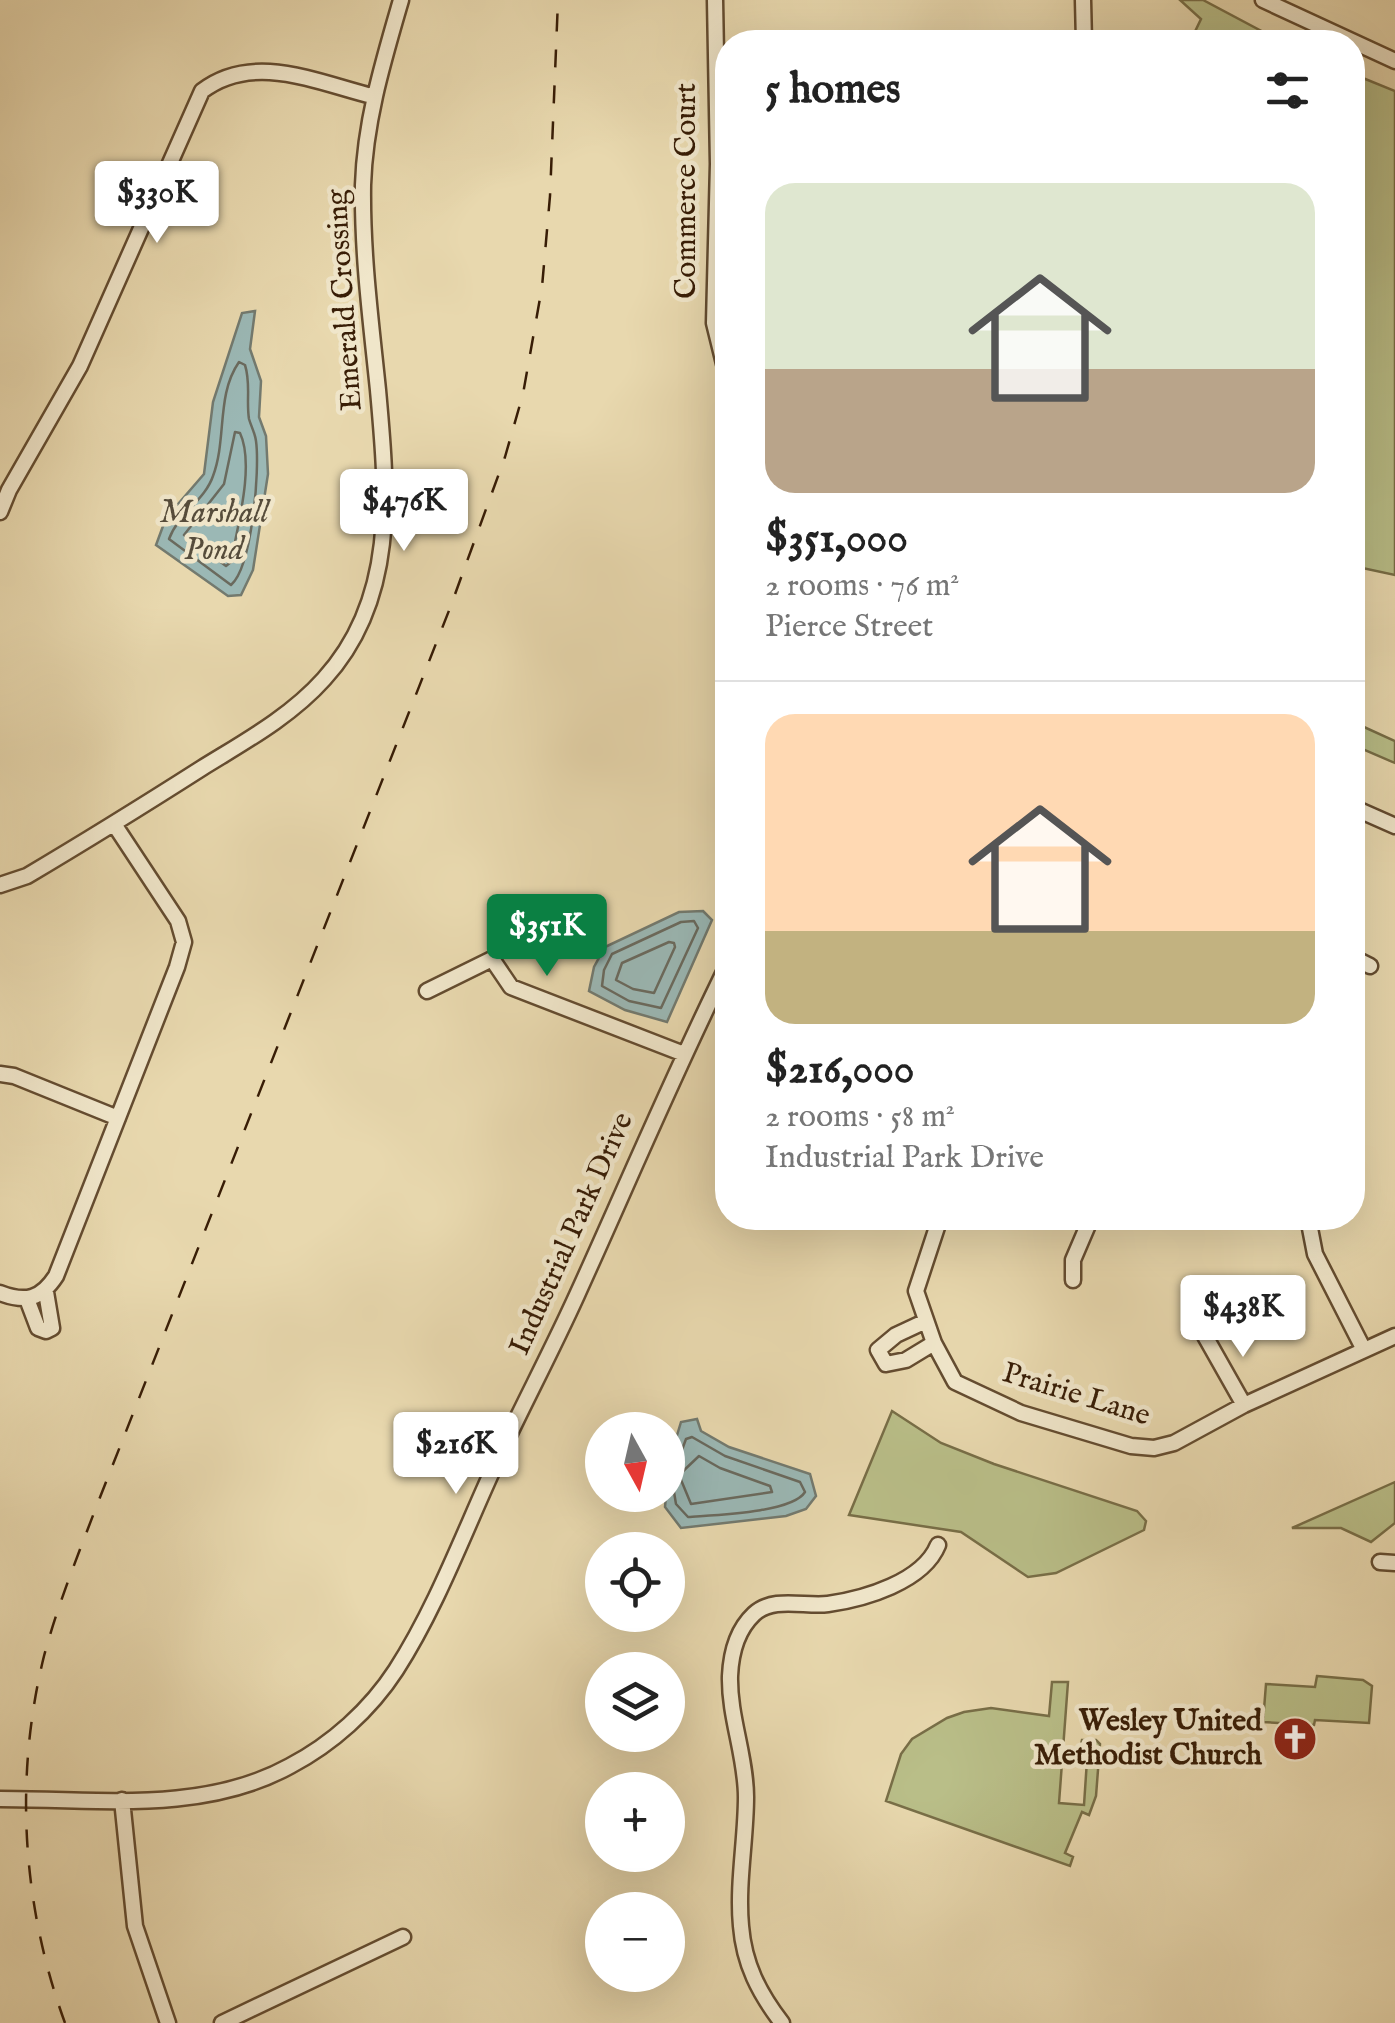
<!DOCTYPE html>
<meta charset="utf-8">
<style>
body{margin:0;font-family:"IM FELL English",serif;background:#f2f2f2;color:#222;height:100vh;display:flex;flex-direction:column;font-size:38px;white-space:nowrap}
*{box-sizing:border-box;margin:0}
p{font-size:32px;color:#767676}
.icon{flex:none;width:55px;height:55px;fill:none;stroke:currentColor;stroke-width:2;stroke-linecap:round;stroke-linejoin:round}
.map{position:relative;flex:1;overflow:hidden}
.sheet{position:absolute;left:715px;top:30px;width:650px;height:1200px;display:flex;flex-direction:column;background:#fff;border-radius:40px;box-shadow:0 10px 40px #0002}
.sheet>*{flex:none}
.needle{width:65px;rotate:172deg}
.controls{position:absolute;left:585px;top:1412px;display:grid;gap:20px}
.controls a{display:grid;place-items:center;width:100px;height:100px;border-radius:50%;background:#fff;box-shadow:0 10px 40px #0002;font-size:50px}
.price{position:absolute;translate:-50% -85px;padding:0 22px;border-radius:10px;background:#fff;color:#222;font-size:32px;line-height:65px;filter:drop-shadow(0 2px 5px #0008)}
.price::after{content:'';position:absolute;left:50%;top:60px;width:30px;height:22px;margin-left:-15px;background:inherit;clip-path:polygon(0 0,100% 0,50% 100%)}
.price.on{background:#0b8043;color:#fff}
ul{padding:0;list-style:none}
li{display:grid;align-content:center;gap:20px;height:530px;padding:0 50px}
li+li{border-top:2px solid #e0e0e0}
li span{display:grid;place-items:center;height:310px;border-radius:30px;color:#555}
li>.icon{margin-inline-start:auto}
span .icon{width:180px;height:180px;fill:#fffc;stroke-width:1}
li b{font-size:42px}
h2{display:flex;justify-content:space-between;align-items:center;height:120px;padding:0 50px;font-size:42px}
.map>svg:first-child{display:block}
</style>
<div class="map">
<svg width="1395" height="2023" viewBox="0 0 1395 2023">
<rect width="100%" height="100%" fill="#e8d8ae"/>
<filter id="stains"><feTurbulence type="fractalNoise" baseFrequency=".002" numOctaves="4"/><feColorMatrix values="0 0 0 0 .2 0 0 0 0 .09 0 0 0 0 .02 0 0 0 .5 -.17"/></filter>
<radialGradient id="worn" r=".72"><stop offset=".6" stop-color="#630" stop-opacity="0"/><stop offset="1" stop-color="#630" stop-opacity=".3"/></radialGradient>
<path fill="#b9be88" stroke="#786e47" stroke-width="2.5" d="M1180,0H1203L1282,42H1190L1201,19Z
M1353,74L1395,91V575L1353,566Z
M1353,722L1395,741V763L1353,745Z
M892,1411L941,1443L994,1464L1137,1511L1146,1521L1144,1530L1056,1573L1028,1577L961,1532L849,1515Z
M1395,1482V1523L1371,1542L1341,1528H1292Z
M1317,1676L1363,1680L1372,1686L1369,1723L1315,1720L1314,1725L1263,1722L1266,1684L1315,1687Z
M1052,1682H1068L1059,1803L1084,1805L1088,1745L1081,1744L1082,1740H1096L1100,1744L1096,1796L1089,1815L1082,1812L1065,1853L1073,1857L1070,1866L886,1801L901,1754L912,1739L947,1718L964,1712L991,1708L1049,1716Z"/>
<path fill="#9bb8b5" stroke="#737a6f" stroke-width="2.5" d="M255,311L250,349L261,381L259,417L266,436L268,474L253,570L241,595L228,596L156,545L166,518L204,474L213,402L242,313Z
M703,911L712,920L667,1022L625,1010L589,991L594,967L605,947L679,912Z
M697,1419L701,1431L729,1447L810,1474L816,1496L806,1509L786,1516L681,1528L665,1507L669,1462L681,1422Z"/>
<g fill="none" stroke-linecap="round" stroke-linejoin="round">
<path stroke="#6a6a5e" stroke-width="2.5" d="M239,362L245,365C251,384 246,400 249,419C251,426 255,433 256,441C260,470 252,567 231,585L169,539C178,514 205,500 213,476C227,439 216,395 239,362Z
M235,432L240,433C255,465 237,528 231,562L226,566L184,535L224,484Z
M694,921L698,928L661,1008L629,1001L602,986L604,970L612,954L681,922Z
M669,942L674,943L675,947L654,993L633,989L616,980L622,963Z
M699,1456L720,1468L770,1486L772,1492L691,1504L679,1475Z
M668,1462L679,1458L686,1439L692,1437L725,1456L800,1482L805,1492C792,1513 713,1515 688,1517L676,1504L674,1492L668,1486"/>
<defs>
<path id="minor" d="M715,0L718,164L714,323L728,380
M1083,0L1084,42
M1263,0L1395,61
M0,512L9,490L80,366L202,91C253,52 316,82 372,96
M1352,807L1395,826
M0,885L27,876C86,841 144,805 202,768C244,742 290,717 324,679C398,598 387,490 378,390C371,322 362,254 363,185C365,121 383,62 401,0
M1352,957L1370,966
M427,991L492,959L511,987L684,1054
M0,1074L14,1076L118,1118
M940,1218L916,1291L934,1343L955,1382L1021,1413L1131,1446L1154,1448L1174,1443L1244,1405L1395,1336
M1308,1218L1315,1254L1363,1348
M1073,1280V1260L1091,1218
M0,1293C26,1303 41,1299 56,1276L177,967L184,942L178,921L114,824
M27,1299L38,1328L46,1331L52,1328L46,1292
M926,1321L896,1335L878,1350L886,1364L906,1360L934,1343
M1205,1336L1244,1405
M1380,1562L1395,1563
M0,1799C96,1799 203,1814 290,1766C332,1744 370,1710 396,1670C439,1603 467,1524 501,1452C526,1399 553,1348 577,1295C627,1185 674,1073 728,964
M122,1800L135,1926L168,2023
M222,2023L403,1937
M782,2023C759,1993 744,1964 741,1926C737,1884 746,1839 746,1797C746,1756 729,1717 730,1676C731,1653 737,1630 754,1614C773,1596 805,1607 828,1604C864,1599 923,1582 938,1545"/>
</defs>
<use href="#minor" stroke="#644c30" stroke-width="19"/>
<use href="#minor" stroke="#f0e6ca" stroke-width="14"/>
<path stroke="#381d06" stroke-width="2.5" stroke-dasharray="18 18" stroke-linecap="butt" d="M65,2023C22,1905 14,1778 44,1656C58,1604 78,1555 97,1505L450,608L505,457L523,394L542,287L550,196L558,0"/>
</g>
<defs>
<symbol id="church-disc" viewBox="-11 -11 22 22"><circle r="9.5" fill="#8f2418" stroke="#f0e6ca"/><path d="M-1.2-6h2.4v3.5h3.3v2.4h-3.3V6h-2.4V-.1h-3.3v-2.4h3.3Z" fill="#fff"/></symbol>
</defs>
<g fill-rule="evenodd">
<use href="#church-disc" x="1270" y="1714" width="50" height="50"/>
</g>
<g text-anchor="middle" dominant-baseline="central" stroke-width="9" stroke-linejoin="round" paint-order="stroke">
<g font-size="30" fill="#381d06" stroke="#f0e6ca">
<text transform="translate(687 191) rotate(-90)">Commerce Court</text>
<text transform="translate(345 300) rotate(-94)">Emerald Crossing</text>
<text transform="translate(572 1234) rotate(-66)">Industrial Park Drive</text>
<text transform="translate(1076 1395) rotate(17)">Prairie Lane</text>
</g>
<g font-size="30" font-weight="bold" fill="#381d06" stroke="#f0e6ca" text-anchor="end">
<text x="1262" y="1722">Wesley United<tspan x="1262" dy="34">Methodist Church</tspan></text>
</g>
<g font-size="32" font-style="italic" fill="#564c3b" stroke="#f0e6ca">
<text x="214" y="513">Marshall<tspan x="214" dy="37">Pond</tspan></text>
</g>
</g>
<rect width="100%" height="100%" filter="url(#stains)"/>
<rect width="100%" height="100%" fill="url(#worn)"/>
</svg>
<div class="controls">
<a><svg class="needle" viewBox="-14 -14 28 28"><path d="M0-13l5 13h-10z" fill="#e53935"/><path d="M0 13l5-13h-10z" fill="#767676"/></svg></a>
<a><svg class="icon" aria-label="locate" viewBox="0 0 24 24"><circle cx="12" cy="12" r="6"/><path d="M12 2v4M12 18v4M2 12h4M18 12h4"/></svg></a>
<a><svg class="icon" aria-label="layers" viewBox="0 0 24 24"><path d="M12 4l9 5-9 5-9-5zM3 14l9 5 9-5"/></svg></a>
<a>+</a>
<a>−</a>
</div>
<b class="price" style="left:157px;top:246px">$330K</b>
<b class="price" style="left:404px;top:554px">$476K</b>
<b class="price on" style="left:547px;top:979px">$351K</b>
<b class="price" style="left:1243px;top:1360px">$438K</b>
<b class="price" style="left:456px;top:1497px">$216K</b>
<section class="sheet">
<h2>5 homes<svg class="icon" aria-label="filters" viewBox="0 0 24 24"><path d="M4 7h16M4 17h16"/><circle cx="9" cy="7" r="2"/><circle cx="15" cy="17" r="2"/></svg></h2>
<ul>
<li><span style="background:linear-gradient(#dfe7d0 60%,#b9a48a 0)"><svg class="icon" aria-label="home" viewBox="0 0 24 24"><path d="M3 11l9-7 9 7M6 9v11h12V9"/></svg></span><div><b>$351,000</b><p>2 rooms · 76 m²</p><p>Pierce Street</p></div></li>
<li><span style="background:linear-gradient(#ffd9b3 70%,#c2b280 0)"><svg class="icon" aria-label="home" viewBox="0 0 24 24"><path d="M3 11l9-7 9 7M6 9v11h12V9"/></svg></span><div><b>$216,000</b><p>2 rooms · 58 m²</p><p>Industrial Park Drive</p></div></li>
</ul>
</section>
</div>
